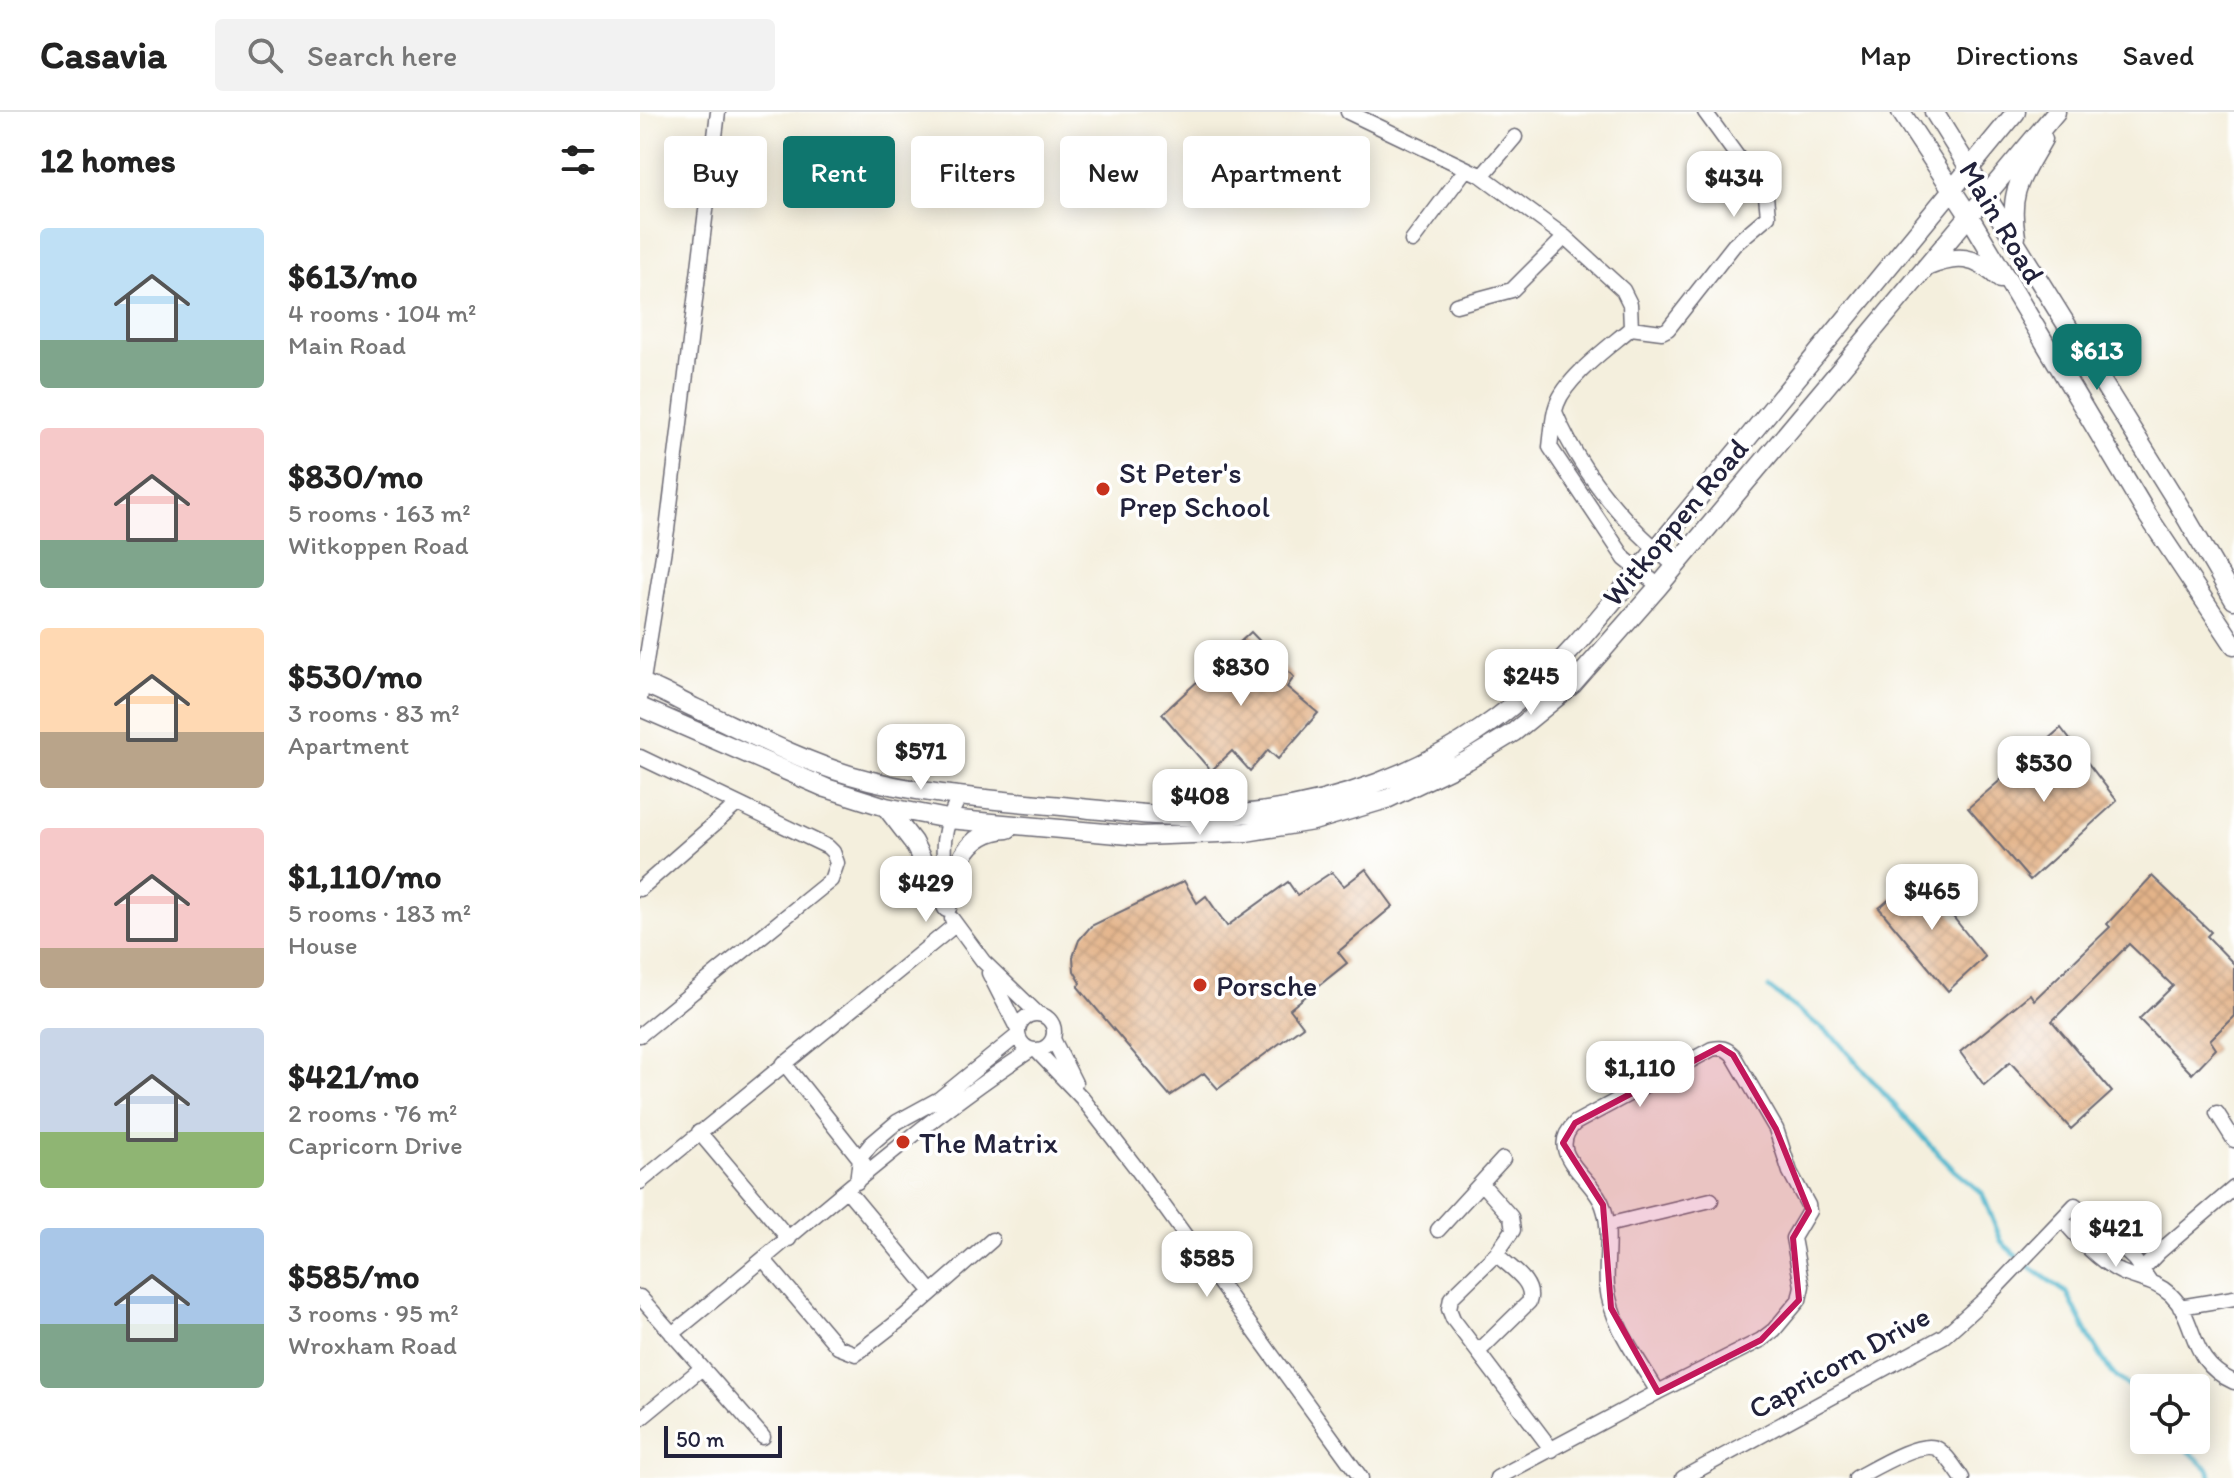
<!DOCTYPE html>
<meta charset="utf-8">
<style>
body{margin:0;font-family:Itim,sans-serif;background:#f2f2f2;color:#222;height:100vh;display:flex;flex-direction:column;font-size:30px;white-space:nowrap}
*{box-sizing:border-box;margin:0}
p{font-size:26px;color:#767676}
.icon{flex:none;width:44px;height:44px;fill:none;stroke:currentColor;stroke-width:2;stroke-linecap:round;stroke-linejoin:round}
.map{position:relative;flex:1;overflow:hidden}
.details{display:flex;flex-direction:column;background:#fff;width:640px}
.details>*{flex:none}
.guide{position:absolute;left:24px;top:24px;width:760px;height:72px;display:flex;gap:16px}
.controls{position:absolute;left:1490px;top:1262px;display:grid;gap:16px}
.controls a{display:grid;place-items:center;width:80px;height:80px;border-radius:8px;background:#fff;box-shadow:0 4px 20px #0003;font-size:40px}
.scale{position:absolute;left:24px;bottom:20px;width:118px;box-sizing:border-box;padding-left:8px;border:4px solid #22223b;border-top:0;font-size:22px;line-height:28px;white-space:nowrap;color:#22223b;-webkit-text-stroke:6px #fff;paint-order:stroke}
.price{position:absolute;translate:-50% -68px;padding:0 18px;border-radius:16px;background:#fff;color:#222;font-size:26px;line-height:52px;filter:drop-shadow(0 2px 4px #0008)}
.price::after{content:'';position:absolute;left:50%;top:48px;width:24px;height:18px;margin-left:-12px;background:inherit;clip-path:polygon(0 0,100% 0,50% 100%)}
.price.selected{background:#0f766e;color:#fff}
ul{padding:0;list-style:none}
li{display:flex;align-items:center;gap:24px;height:200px;padding:0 40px}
li span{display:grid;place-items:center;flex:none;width:224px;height:160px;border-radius:8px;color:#555}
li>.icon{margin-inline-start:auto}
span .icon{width:96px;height:96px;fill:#fffc;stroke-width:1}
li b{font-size:34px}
h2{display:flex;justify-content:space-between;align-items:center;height:96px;padding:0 40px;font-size:34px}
.tag{padding:0 28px;border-radius:8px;background:#fff;box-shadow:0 4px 20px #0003;font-size:28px;line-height:72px}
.tag.selected{background:#0f766e;color:#fff}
header{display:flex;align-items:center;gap:48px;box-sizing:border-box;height:112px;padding:0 40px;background:#fff;border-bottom:2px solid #e0e0e0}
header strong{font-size:38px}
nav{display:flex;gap:44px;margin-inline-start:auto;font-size:28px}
.search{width:560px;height:72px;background:#f2f2f2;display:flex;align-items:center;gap:20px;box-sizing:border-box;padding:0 28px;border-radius:8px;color:#767676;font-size:30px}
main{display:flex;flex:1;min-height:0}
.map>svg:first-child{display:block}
</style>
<header>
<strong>Casavia</strong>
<div class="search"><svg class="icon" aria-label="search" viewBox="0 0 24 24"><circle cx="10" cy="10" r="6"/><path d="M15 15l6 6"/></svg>Search here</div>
<nav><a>Map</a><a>Directions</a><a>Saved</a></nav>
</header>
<main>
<section class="details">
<h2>12 homes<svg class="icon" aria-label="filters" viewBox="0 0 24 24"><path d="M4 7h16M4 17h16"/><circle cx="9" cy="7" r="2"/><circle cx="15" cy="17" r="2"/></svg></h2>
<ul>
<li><span style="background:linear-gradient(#bfe0f5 70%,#7fa58c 0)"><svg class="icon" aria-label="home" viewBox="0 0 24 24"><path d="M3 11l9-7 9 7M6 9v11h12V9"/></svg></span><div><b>$613/mo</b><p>4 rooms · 104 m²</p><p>Main Road</p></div></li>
<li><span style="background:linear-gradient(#f6c9c9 70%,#7fa58c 0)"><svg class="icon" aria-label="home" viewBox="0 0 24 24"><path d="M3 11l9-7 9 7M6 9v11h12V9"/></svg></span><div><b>$830/mo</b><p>5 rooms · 163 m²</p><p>Witkoppen Road</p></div></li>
<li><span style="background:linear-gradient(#ffd9b3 65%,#b9a48a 0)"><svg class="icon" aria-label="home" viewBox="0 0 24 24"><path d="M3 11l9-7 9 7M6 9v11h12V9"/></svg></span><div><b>$530/mo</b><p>3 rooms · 83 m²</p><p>Apartment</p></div></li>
<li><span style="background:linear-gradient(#f6c9c9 75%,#b9a48a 0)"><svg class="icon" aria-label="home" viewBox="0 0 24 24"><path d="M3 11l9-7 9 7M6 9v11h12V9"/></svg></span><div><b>$1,110/mo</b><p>5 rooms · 183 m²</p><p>House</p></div></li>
<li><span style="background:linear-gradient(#c9d6e8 65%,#8fb573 0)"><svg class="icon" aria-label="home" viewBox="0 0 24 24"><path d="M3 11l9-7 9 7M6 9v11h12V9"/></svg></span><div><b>$421/mo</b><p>2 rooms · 76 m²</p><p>Capricorn Drive</p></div></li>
<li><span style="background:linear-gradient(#a9c7e8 60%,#7fa58c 0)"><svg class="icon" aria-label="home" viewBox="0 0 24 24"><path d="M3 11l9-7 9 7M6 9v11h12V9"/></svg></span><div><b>$585/mo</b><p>3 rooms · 95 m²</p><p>Wroxham Road</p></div></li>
</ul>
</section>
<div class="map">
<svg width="1594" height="1366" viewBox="0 0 1594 1366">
<defs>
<pattern id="building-cross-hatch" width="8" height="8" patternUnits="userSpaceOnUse" patternTransform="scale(2)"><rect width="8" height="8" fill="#e3b389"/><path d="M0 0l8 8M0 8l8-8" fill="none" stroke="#c29a77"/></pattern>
</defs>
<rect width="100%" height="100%" fill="#fff"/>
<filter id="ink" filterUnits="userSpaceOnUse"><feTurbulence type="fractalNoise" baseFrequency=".0125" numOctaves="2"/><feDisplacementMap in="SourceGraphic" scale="16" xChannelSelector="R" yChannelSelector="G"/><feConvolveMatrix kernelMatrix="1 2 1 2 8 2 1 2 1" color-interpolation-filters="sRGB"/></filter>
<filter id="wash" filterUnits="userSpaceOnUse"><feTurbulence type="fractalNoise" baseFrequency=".006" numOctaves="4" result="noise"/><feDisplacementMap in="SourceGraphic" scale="32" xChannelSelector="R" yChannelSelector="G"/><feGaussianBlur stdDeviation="1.8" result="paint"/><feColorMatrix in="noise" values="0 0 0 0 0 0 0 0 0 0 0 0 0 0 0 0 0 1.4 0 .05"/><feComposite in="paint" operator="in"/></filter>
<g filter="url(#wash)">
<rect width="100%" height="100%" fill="#f4efdd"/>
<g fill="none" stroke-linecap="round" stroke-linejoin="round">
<path stroke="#4cb4ca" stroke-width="5" d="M1129,876L1196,927L1285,1028L1314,1058L1342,1081L1362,1131L1391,1156L1427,1181L1452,1230L1471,1260L1504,1287
M1537,1328L1568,1357L1571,1366"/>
</g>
<g id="blocks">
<path fill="url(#building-cross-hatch)" d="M611,520L654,565L647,575L678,601L638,647L628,638L610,659L592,639L571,659L522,602Z
M1421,616L1477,689L1390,768L1328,696Z
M726,757L753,794L698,840L707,851L650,897L663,914L578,977L564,961L530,984L438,875L441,871L434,859L433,845L439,828L451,814L544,769L557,791L566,784L587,814L648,770L657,783L692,760L704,774Z
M1279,762L1345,845L1308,879L1239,796Z
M1512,764L1571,820L1567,824L1594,852V904L1570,928L1576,937L1552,962L1499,907L1533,874L1489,832L1412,909L1472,980L1431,1017L1370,950L1344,973L1320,940L1390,882L1394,888L1470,815L1467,812Z"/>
</g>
</g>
<g filter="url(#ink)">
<use href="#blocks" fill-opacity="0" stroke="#6c6a74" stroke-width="2"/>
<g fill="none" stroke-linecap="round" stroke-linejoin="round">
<defs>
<path id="minor" d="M708,0L842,64L925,125L983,178L990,192L991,216C969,235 927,265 917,292C912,305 912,321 910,335L985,447L1019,474
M842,64L875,25
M772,129L826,57
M816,193L872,178L925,125
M991,216L1022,220L1028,217L1094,133L1128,104L1126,84L1065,0
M915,300C940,361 985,412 1035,454
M0,587L27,418L78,0
M0,645L188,735L193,740L197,751L191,768L0,923
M0,777L96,693
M307,784C303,740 298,724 320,684
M312,807L343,849L398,902
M349,861L378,918
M378 920a18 18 0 1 1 36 0a18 18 0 1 1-36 0Z
M413,927L435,971
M397,939L442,986L494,1053L721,1366
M144,951L224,1052
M1577,1001L1594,1028
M59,1020L149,1127
M0,1070L315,813
M217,1070L220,1046L231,1032L257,1010L299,987L378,923
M841,1071L871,1105L873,1118L856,1142L811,1186L809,1197L813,1207L912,1338
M207,1078L292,1180
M1422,1107C1438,1126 1458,1149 1481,1160C1499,1168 1516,1169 1531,1183C1559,1210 1546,1248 1594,1270
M967,1113L1071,1088
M798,1118L863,1047
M124,1148L198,1235L216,1242L265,1204L352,1128
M1496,1164L1519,1140L1594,1076
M0,1185L123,1325
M1540,1195L1594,1186
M32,1222C151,1127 263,1022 391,938
M839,1239L889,1190C896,1170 869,1155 856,1142
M0,1307L62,1256
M857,1366L1018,1280L1121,1228L1134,1218L1159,1188L1162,1174L1153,1126L1169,1099L1168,1093L1150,1060L1136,1017L1093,943C1086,936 1082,935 1072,937L935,1011C903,1042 953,1065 963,1094C972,1119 965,1148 967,1174C971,1213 998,1246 1018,1280
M1043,1366L1304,1224L1344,1188L1435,1093L1494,1147L1509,1168
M1216,1366C1233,1357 1281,1327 1298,1337C1308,1344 1315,1356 1322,1366"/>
<path id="secondary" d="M1261,0L1328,102L1508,404L1594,533
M1294,0L1537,390L1594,488
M1376,125C1368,79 1381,66 1403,27
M1286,155C1317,142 1335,143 1360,167
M0,571C19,576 37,588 55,596C105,619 157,647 210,663C281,684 358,688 431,695C473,699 516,705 558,704C682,703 802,659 894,575C933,540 965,498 999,458L1376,0
M0,595L186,676L246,695L308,707L500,724L606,720L673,709L747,687L828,648L874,620L933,572L1019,474L1416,0
M246,695L273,730L307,796
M307,796C314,759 323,719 368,717"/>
</defs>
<use href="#minor" stroke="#6c6a74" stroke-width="17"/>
<use href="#secondary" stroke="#6c6a74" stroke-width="21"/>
<use href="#minor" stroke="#fff" stroke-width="14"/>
<use href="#secondary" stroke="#fff" stroke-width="18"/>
</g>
</g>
<path fill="#c2185b" fill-opacity="0.2" stroke="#c2185b" stroke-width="6" stroke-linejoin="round" d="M1080,935L1093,943L1136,1017L1169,1099L1153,1126L1159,1188L1121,1228L1018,1280L971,1196L963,1093L923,1031L935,1011Z"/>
<g fill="#c8321e" stroke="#fff" stroke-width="3">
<circle cx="463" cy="377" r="8"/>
<circle cx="560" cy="873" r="8"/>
<circle cx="263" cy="1030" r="8"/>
</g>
<g text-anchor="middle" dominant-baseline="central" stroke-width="7" stroke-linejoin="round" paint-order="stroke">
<g font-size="30" fill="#22223b" stroke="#fff">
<text transform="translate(1362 110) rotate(59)">Main Road</text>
<text transform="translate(1035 410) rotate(-50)">Witkoppen Road</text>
<text transform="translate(1199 1250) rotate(-29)">Capricorn Drive</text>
</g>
<g font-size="30" fill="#22223b" stroke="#fff" text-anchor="start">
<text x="479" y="360">St Peter's<tspan x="479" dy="34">Prep School</tspan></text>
<text x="576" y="873">Porsche</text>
<text x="279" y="1030">The Matrix</text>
</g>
</g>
</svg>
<div class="controls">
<a><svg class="icon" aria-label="locate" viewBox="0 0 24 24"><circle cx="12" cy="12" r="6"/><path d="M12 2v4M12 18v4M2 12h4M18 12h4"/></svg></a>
</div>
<div class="scale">50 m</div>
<b class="price" style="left:1094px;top:107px">$434</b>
<b class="price selected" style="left:1457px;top:280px">$613</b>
<b class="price" style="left:601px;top:596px">$830</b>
<b class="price" style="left:891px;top:605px">$245</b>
<b class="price" style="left:281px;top:680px">$571</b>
<b class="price" style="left:1404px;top:692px">$530</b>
<b class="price" style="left:560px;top:725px">$408</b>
<b class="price" style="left:286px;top:812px">$429</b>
<b class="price" style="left:1292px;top:820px">$465</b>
<b class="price" style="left:1000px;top:997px">$1,110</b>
<b class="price" style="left:1476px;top:1157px">$421</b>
<b class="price" style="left:567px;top:1187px">$585</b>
<div class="guide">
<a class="tag">Buy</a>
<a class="tag selected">Rent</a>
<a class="tag">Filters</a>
<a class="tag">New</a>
<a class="tag">Apartment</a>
</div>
</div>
</main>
